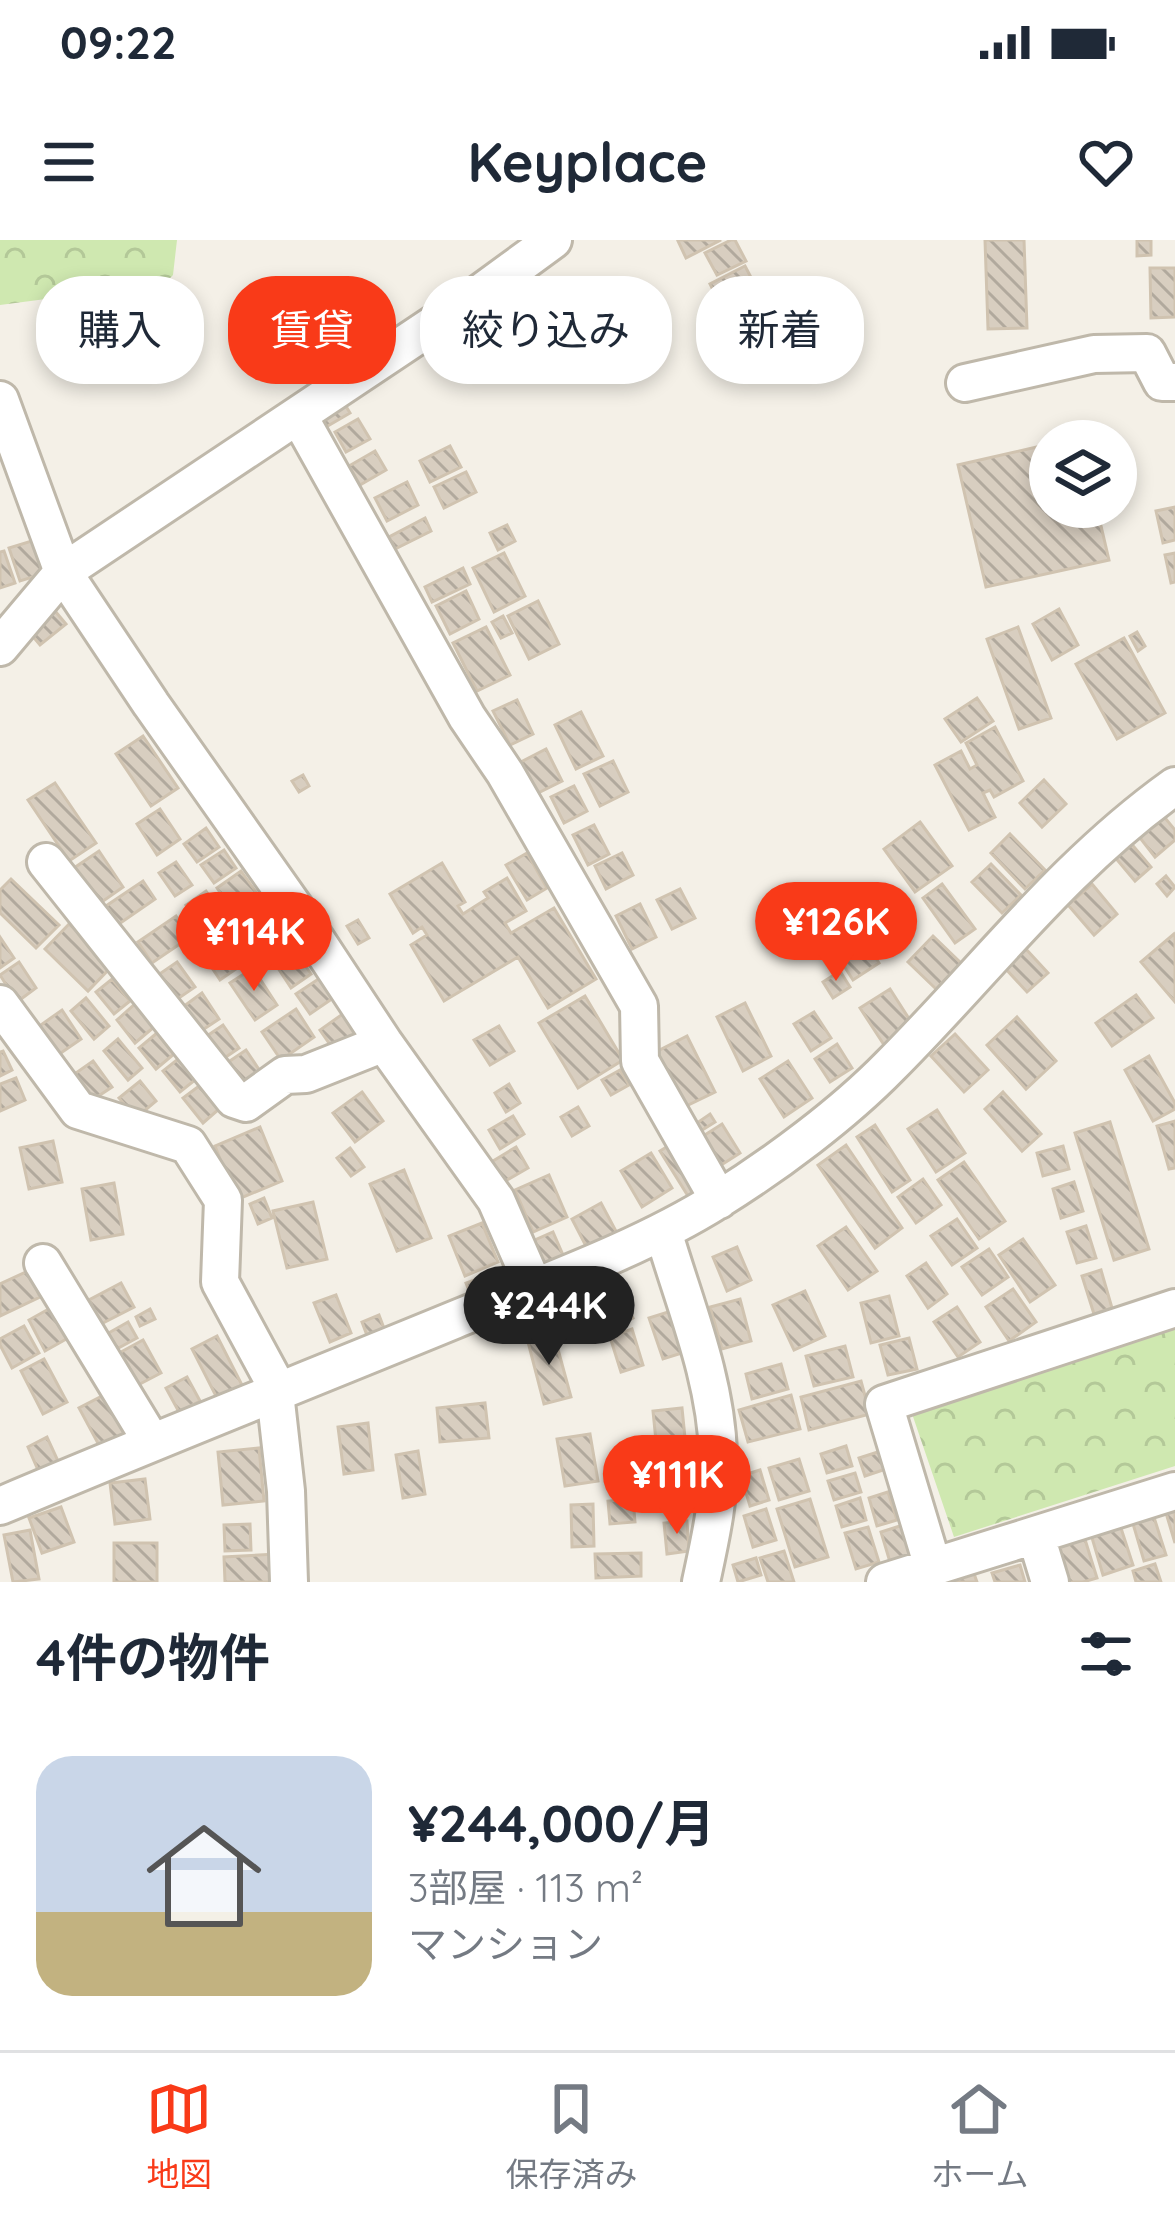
<!DOCTYPE html>
<html lang="ja">
<meta charset="utf-8">
<style>
body{margin:0;font-family:Quicksand,"Noto Sans JP",sans-serif;background:#f2f2f3;color:#1f2937;height:100vh;display:flex;flex-direction:column;font-size:45px;white-space:nowrap}
*{box-sizing:border-box;margin:0}
p{font-size:39px;color:#747a83}
.icon{flex:none;width:66px;height:66px;fill:none;stroke:currentColor;stroke-width:2;stroke-linecap:round;stroke-linejoin:round}
.map{position:relative;height:1342px;overflow:hidden}
.side{display:flex;flex-direction:column;background:#fff;flex:1}
.side>*{flex:none}
.guide{position:absolute;left:36px;top:36px;width:1104px;height:108px;display:flex;gap:24px}
.fabs{position:absolute;left:1029px;top:180px;display:grid;gap:24px}
.fabs a{display:grid;place-items:center;width:108px;height:108px;border-radius:50%;background:#fff;box-shadow:0 6px 18px #0003;font-size:60px}
.price{position:absolute;translate:-50% -102px;padding:0 27px;border-radius:42px;background:#f93a18;color:#fff;font-size:39px;line-height:78px;filter:drop-shadow(0 3px 6px #0008)}
.price::after{content:'';position:absolute;left:50%;top:72px;width:36px;height:27px;margin-left:-18px;background:inherit;clip-path:polygon(0 0,100% 0,50% 100%)}
.price.active{background:#222;color:#fff}
ul{padding:0;list-style:none}
li{display:flex;align-items:center;gap:36px;height:300px;padding:0 36px}
li+li{border-top:3px solid #e0e1e3}
li span{display:grid;place-items:center;flex:none;width:336px;height:240px;border-radius:36px;color:#555}
li>.icon{margin-inline-start:auto}
span .icon{width:144px;height:144px;fill:#fffc;stroke-width:1}
li b{font-size:51px}
h2{display:flex;justify-content:space-between;align-items:center;height:144px;padding:0 36px;font-size:51px}
.chip{padding:0 42px;border-radius:48px;background:#fff;box-shadow:0 6px 18px #0003;font-size:42px;line-height:108px}
.chip.active{background:#f93a18;color:#fff}
.status{display:flex;justify-content:space-between;align-items:center;height:84px;padding:0 60px;background:#fff;direction:ltr}
.status svg{height:33px;fill:currentColor}
header{display:flex;justify-content:space-between;align-items:center;height:156px;padding:0 36px;background:#fff;font-size:54px;font-weight:700}
.tab-bar{display:flex;justify-content:space-around;align-items:center;height:168px;border-top:3px solid #e0e1e3;background:#fff;font-size:33px;color:#747a83}
.tab-bar a{display:grid;justify-items:center;gap:6px}
.tab-bar .active{color:#f93a18}
.map>svg:first-child{display:block}
</style>
<div class="status"><b>09:22</b><svg viewBox="0 0 49 12"><path d="M0 12V9h3v3zM5 12V6h3v6zM10 12V3h3v9zM15 12V0h3v12zM26 1h20v11H26zM47 4h2v5h-2z"/></svg></div>
<header><svg class="icon" aria-label="menu" viewBox="0 0 24 24"><path d="M4 6h16M4 12h16M4 18h16"/></svg>Keyplace<svg class="icon" aria-label="heart" viewBox="0 0 24 24"><path d="M12 20l-8-8c-3-5 5-10 8-4 3-6 11-1 8 4z"/></svg></header>
<div class="map">
<svg width="1175" height="1342" viewBox="0 0 1175 1342">
<defs>
<pattern id="forest-crowns" width="20" height="18" patternUnits="userSpaceOnUse" patternTransform="scale(3)"><rect width="20" height="18" fill="#cfe8b0"/><path d="M2 6a3 3 0 1 1 6 0M12 15a3 3 0 1 1 6 0" fill="none" stroke="#b3c898"/></pattern>
<pattern id="building-back-hatch" width="6" height="6" patternUnits="userSpaceOnUse" patternTransform="scale(3)"><rect width="6" height="6" fill="#d8cec0"/><path d="M-1 5l2 2M0 0l6 6M5-1l2 2" fill="none" stroke="#b1a99d"/></pattern>
</defs>
<rect width="100%" height="100%" fill="#f4f0e7"/>
<path fill="url(#forest-crowns)" d="M0,0H177L173,35L127,84L87,91L61,57L0,65Z
M1175,1072V1226L954,1297L907,1159Z"/>
<path fill="url(#building-back-hatch)" stroke="#d0c3b0" stroke-width="3" d="M680,0H721L686,18L678,1Z
M731,0H735L746,21L717,35L705,13Z
M985,0H1024L1027,88L988,89Z
M1137,0H1151V15L1137,16Z
M745,26L756,47L721,66L710,44Z
M1150,28H1175V77L1151,78Z
M338,153L350,173L326,187L314,167Z
M358,179L370,199L346,212L335,192Z
M1050,204V267H1116V239L1122,267L1098,273L1109,320L986,347L958,225Z
M450,206L461,227L430,242L420,221Z
M375,211L386,230L360,245L349,226Z
M466,232L476,252L444,268L434,247Z
M407,242L418,265L387,281L375,258Z
M1175,267V300L1163,303L1156,271Z
M425,278L431,291L395,309L389,297Z
M507,285L515,301L498,310L490,293Z
M38,299L49,332L20,341L9,308Z
M4,311L15,343L0,348V312Z
M504,313L525,356L494,372L473,328Z
M1175,313V342L1171,343L1165,315Z
M463,328L470,344L432,362L425,347Z
M466,351L479,379L450,394L436,366Z
M538,361L559,404L529,419L508,376Z
M50,365L66,384L40,405L24,386Z
M1059,369L1078,405L1052,420L1033,384Z
M503,376L512,393L501,398L492,382Z
M486,387L510,435L477,451L453,403Z
M1018,387L1051,478L1019,489L987,399Z
M1137,392L1145,406L1138,411L1130,396Z
M1124,398L1165,473L1117,499L1076,424Z
M977,458L993,481L961,502L945,479Z
M517,460L533,494L510,505L493,471Z
M581,472L603,516L576,529L555,485Z
M995,487L1023,541L994,557L990,550L983,553L995,577L969,590L935,525L961,511L970,529L977,525L966,503Z
M143,496L178,548L151,566L116,514Z
M546,509L562,541L536,554L521,522Z
M613,521L628,552L600,566L584,534Z
M303,535L309,546L299,552L292,541Z
M1044,540L1066,564L1042,587L1020,563Z
M55,543L96,603L69,621L28,560Z
M574,546L587,571L564,583L551,557Z
M160,569L180,599L157,615L137,584Z
M1161,573L1175,590V600L1155,617L1137,594Z
M920,582L952,626L915,652L884,609Z
M594,585L609,614L588,625L573,595Z
M206,588L219,607L197,622L184,604Z
M1010,594L1045,630L1025,649L991,613Z
M1129,601L1151,627L1135,641L1113,615Z
M224,610L236,628L214,643L201,625Z
M99,611L123,647L99,664L74,628Z
M527,613L547,648L527,660L506,625Z
M622,613L633,635L606,649L595,626Z
M176,622L192,645L175,656L159,633Z
M442,623L465,662L458,666L463,674L488,658L484,652L507,638L526,671L505,683L511,693L554,668L596,739L548,768L518,717L444,761L411,705L427,695L422,687L413,693L390,654Z
M991,624L1021,655L1002,673L972,642Z
M241,631L256,652L231,669L217,648Z
M1166,636L1175,647L1167,656L1157,644Z
M11,639L59,685L36,708L0,673V650Z
M143,641L155,659L119,684L106,666Z
M942,644L975,689L955,703L923,658Z
M1092,644L1117,674L1094,695L1068,665Z
M680,649L695,678L672,689L657,660Z
M206,651L222,674L202,688L186,665Z
M266,661L292,699L272,713L246,674Z
M640,664L656,697L632,709L616,676Z
M847,673L879,723L853,740L821,690Z
M176,676L190,697L152,723L138,702Z
M358,680L369,698L358,704L347,686Z
M69,684L113,725L88,751L45,709Z
M221,691L243,724L220,740L198,707Z
M1174,694L1175,696V762L1141,722Z
M933,696L961,723L936,749L908,722Z
M0,697L14,718L0,728Z
M1025,708L1048,733L1027,752L1004,727Z
M294,709L311,734L291,748L274,722Z
M19,722L36,748L17,762L0,735Z
M177,722L195,747L176,760L158,735Z
M253,728L277,765L255,780L230,743Z
M840,731L850,747L833,758L823,742Z
M323,736L336,756L310,774L296,754Z
M112,739L130,761L114,774L96,752Z
M890,749L915,788L886,808L860,768Z
M202,753L219,779L201,791L184,766Z
M1136,755L1153,778L1112,806L1096,783Z
M585,756L623,820L578,848L539,783Z
M86,758L109,786L94,799L71,771Z
M745,763L771,816L743,831L717,777Z
M135,764L154,787L135,803L117,780Z
M296,769L314,797L281,820L262,792Z
M62,770L81,799L58,815L38,787Z
M347,771L360,790L333,809L320,790Z
M814,772L831,798L811,811L794,784Z
M1017,777L1056,821L1026,849L987,805Z
M223,785L239,808L223,819L207,796Z
M499,786L514,811L490,825L474,800Z
M157,793L174,814L156,829L139,808Z
M955,794L988,830L964,852L931,816Z
M687,796L715,852L682,868L654,813Z
M118,799L142,828L128,840L104,811Z
M837,804L852,828L830,842L815,819Z
M246,810L262,834L240,848L224,825Z
M3,811L12,830L0,836V812Z
M1149,816L1175,863V869L1153,881L1125,830Z
M178,819L195,840L180,852L163,831Z
M93,821L112,847L91,861L73,835Z
M788,821L812,858L784,877L760,839Z
M620,830L629,845L611,855L602,840Z
M16,838L25,860L0,871V844Z
M140,841L156,861L136,878L119,858Z
M509,844L520,863L506,872L495,853Z
M199,846L219,869L203,883L183,858Z
M362,852L383,881L355,902L333,873Z
M1003,852L1041,894L1022,911L985,869Z
M578,867L589,886L572,896L561,877Z
M937,870L965,913L936,932L908,889Z
M710,874L715,882L699,892L694,885Z
M513,876L524,894L500,909L489,890Z
M1175,881V928L1169,929L1157,886Z
M1110,882L1149,1009L1114,1020L1075,893Z
M722,884L740,913L715,929L697,900Z
M875,885L910,940L892,952L857,897Z
M260,887L282,941L236,960L215,906Z
M678,900L705,946L688,956L660,911Z
M53,901L62,942L29,949L20,908Z
M846,905L902,988L875,1008L818,925Z
M1063,906L1069,929L1043,936L1037,913Z
M516,907L528,928L500,944L488,924Z
M350,908L364,927L351,936L337,918Z
M651,913L672,948L642,967L621,931Z
M964,922L1005,981L979,999L938,940Z
M404,930L431,998L397,1011L370,944Z
M549,935L567,977L533,992L515,950Z
M923,939L941,965L916,983L898,957Z
M1074,942L1083,971L1061,978L1053,949Z
M114,943L123,994L91,1000L82,949Z
M264,958L272,978L258,984L250,964Z
M313,962L327,1019L287,1028L273,971Z
M601,963L617,993L587,1008L572,979Z
M957,979L977,1008L952,1025L931,996Z
M482,983L498,1022L465,1036L449,996Z
M1086,986L1096,1018L1077,1023L1067,992Z
M846,987L877,1031L848,1050L818,1006Z
M553,992L563,1015L538,1026L528,1003Z
M1023,999L1055,1045L1030,1062L999,1015Z
M737,1007L751,1040L727,1051L713,1017Z
M989,1009L1008,1037L982,1055L962,1027Z
M926,1023L947,1054L928,1068L907,1036Z
M1101,1030L1112,1068L1094,1074L1082,1036Z
M28,1031L40,1057L0,1076V1044Z
M485,1036L490,1051L472,1058L466,1043Z
M617,1041L633,1078L604,1091L588,1053Z
M121,1043L134,1067L101,1084L89,1060Z
M1013,1049L1036,1082L1009,1101L986,1067Z
M805,1051L825,1096L794,1110L773,1065Z
M336,1055L351,1093L330,1102L314,1063Z
M889,1056L899,1096L871,1103L861,1063Z
M569,1057L582,1089L561,1098L549,1064Z
M740,1059L751,1101L722,1109L710,1067Z
M54,1066L70,1097L45,1111L29,1080Z
M957,1067L980,1102L958,1117L934,1082Z
M150,1069L155,1079L140,1086L136,1077Z
M671,1071L685,1112L663,1119L649,1078Z
M379,1075L385,1091L368,1098L362,1082Z
M128,1082L137,1098L113,1111L105,1095Z
M24,1086L39,1113L12,1128L0,1105V1099Z
M632,1089L643,1125L621,1132L610,1097Z
M553,1091L571,1157L544,1164L527,1098Z
M217,1096L242,1145L217,1158L192,1109Z
M909,1098L917,1129L888,1135L880,1105Z
M143,1100L161,1133L136,1146L119,1113Z
M845,1106L853,1137L814,1146L806,1116Z
M44,1119L67,1162L43,1174L21,1131Z
M781,1124L788,1149L752,1159L746,1134Z
M187,1137L200,1161L179,1172L166,1148Z
M861,1141L870,1174L809,1190L801,1157Z
M104,1155L125,1194L100,1207L79,1168Z
M791,1155L800,1189L748,1202L739,1170Z
M485,1163L489,1198L440,1202L437,1168Z
M682,1168L687,1218L658,1221L653,1171Z
M368,1183L373,1230L344,1234L338,1187Z
M590,1194L598,1241L565,1246L557,1199Z
M47,1197L58,1221L38,1230L28,1207Z
M846,1206L852,1226L827,1233L821,1214Z
M259,1208L264,1261L223,1265L218,1212Z
M418,1211L425,1254L403,1258L396,1215Z
M881,1211L886,1229L865,1236L859,1218Z
M799,1219L809,1251L779,1260L769,1228Z
M760,1230L769,1260L750,1266L741,1236Z
M693,1231L699,1260L666,1267L660,1238Z
M855,1233L861,1252L834,1260L828,1241Z
M145,1239L150,1279L115,1284L110,1243Z
M888,1252L897,1280L877,1286L869,1258Z
M860,1258L866,1280L842,1287L836,1266Z
M633,1259L635,1282L610,1284L608,1261Z
M810,1259L828,1317L795,1327L777,1269Z
M1175,1259V1303L1163,1263Z
M593,1264L594,1306L572,1307L571,1265Z
M61,1267L74,1302L42,1313L29,1278Z
M766,1269L776,1300L753,1307L744,1276Z
M1152,1271L1166,1315L1144,1321L1131,1277Z
M687,1281L689,1311L667,1314L664,1283Z
M1119,1282L1133,1325L1103,1335L1090,1291Z
M250,1284L251,1310L225,1311L224,1285Z
M906,1284L915,1314L890,1322L881,1292Z
M868,1287L879,1322L856,1329L845,1293Z
M30,1290L39,1339L13,1342L4,1295Z
M1083,1293L1097,1338L1083,1342H1061L1050,1303Z
M114,1303H157V1342H114Z
M784,1311L794,1342H768L760,1318Z
M641,1313V1336L596,1338L595,1314Z
M276,1314L277,1342H225L224,1317Z
M756,1318L761,1335L738,1342L733,1325Z
M1155,1324L1161,1342H1136L1133,1331Z
M1020,1325L1025,1342H995L992,1333Z
M972,1328L977,1342H938Z"/>
<g fill="none" stroke-linecap="round" stroke-linejoin="round">
<defs>
<path id="minor" d="M965,143L1094,114L1147,113L1162,142H1175
M0,160L63,332L151,464L299,674L384,803L496,960L534,1047
M298,175L467,477L505,533L639,766L640,821L719,960
M0,407L63,332L475,57L553,0
M46,622L234,859L246,863L285,835L306,834L384,803
M0,764L78,870L188,905L223,960L220,1042L272,1138L275,1153L286,1251L289,1342
M663,991C684,1063 716,1138 718,1214C720,1258 710,1300 701,1342
M43,1023L152,1202
M0,1266C151,1202 303,1142 454,1080C541,1044 640,1009 718,960C776,924 843,874 890,826C986,730 1063,626 1175,546
M1036,1296L1050,1342
M933,1327L884,1164L1175,1068
M885,1342L1175,1251"/>
</defs>
<use href="#minor" stroke="#bfb8aa" stroke-width="42"/>
<use href="#minor" stroke="#fff" stroke-width="36"/>
</g>
</svg>
<div class="fabs">
<a><svg class="icon" aria-label="layers" viewBox="0 0 24 24"><path d="M12 4l9 5-9 5-9-5zM3 14l9 5 9-5"/></svg></a>
</div>
<b class="price" style="left:836px;top:744px">¥126K</b>
<b class="price" style="left:254px;top:754px">¥114K</b>
<b class="price active" style="left:549px;top:1128px">¥244K</b>
<b class="price" style="left:677px;top:1297px">¥111K</b>
<div class="guide">
<a class="chip">購入</a>
<a class="chip active">賃貸</a>
<a class="chip">絞り込み</a>
<a class="chip">新着</a>
</div>
</div>
<section class="side">
<h2>4件の物件<svg class="icon" aria-label="filters" viewBox="0 0 24 24"><path d="M4 7h16M4 17h16"/><circle cx="9" cy="7" r="2"/><circle cx="15" cy="17" r="2"/></svg></h2>
<ul>
<li><span style="background:linear-gradient(#c9d6e8 65%,#c2b280 0)"><svg class="icon" aria-label="home" viewBox="0 0 24 24"><path d="M3 11l9-7 9 7M6 9v11h12V9"/></svg></span><div><b>¥244,000/月</b><p>3部屋 · 113 m²</p><p>マンション</p></div></li>
</ul>
</section>
<nav class="tab-bar">
<a class="active"><svg class="icon" aria-label="map" viewBox="0 0 24 24"><path d="M3 6l6-2 6 2 6-2v14l-6 2-6-2-6 2zM9 4v14M15 6v14"/></svg>地図</a>
<a><svg class="icon" aria-label="saved" viewBox="0 0 24 24"><path d="M7 4h10v16l-5-4-5 4z"/></svg>保存済み</a>
<a><svg class="icon" aria-label="home" viewBox="0 0 24 24"><path d="M3 11l9-7 9 7M6 9v11h12V9"/></svg>ホーム</a>
</nav>
